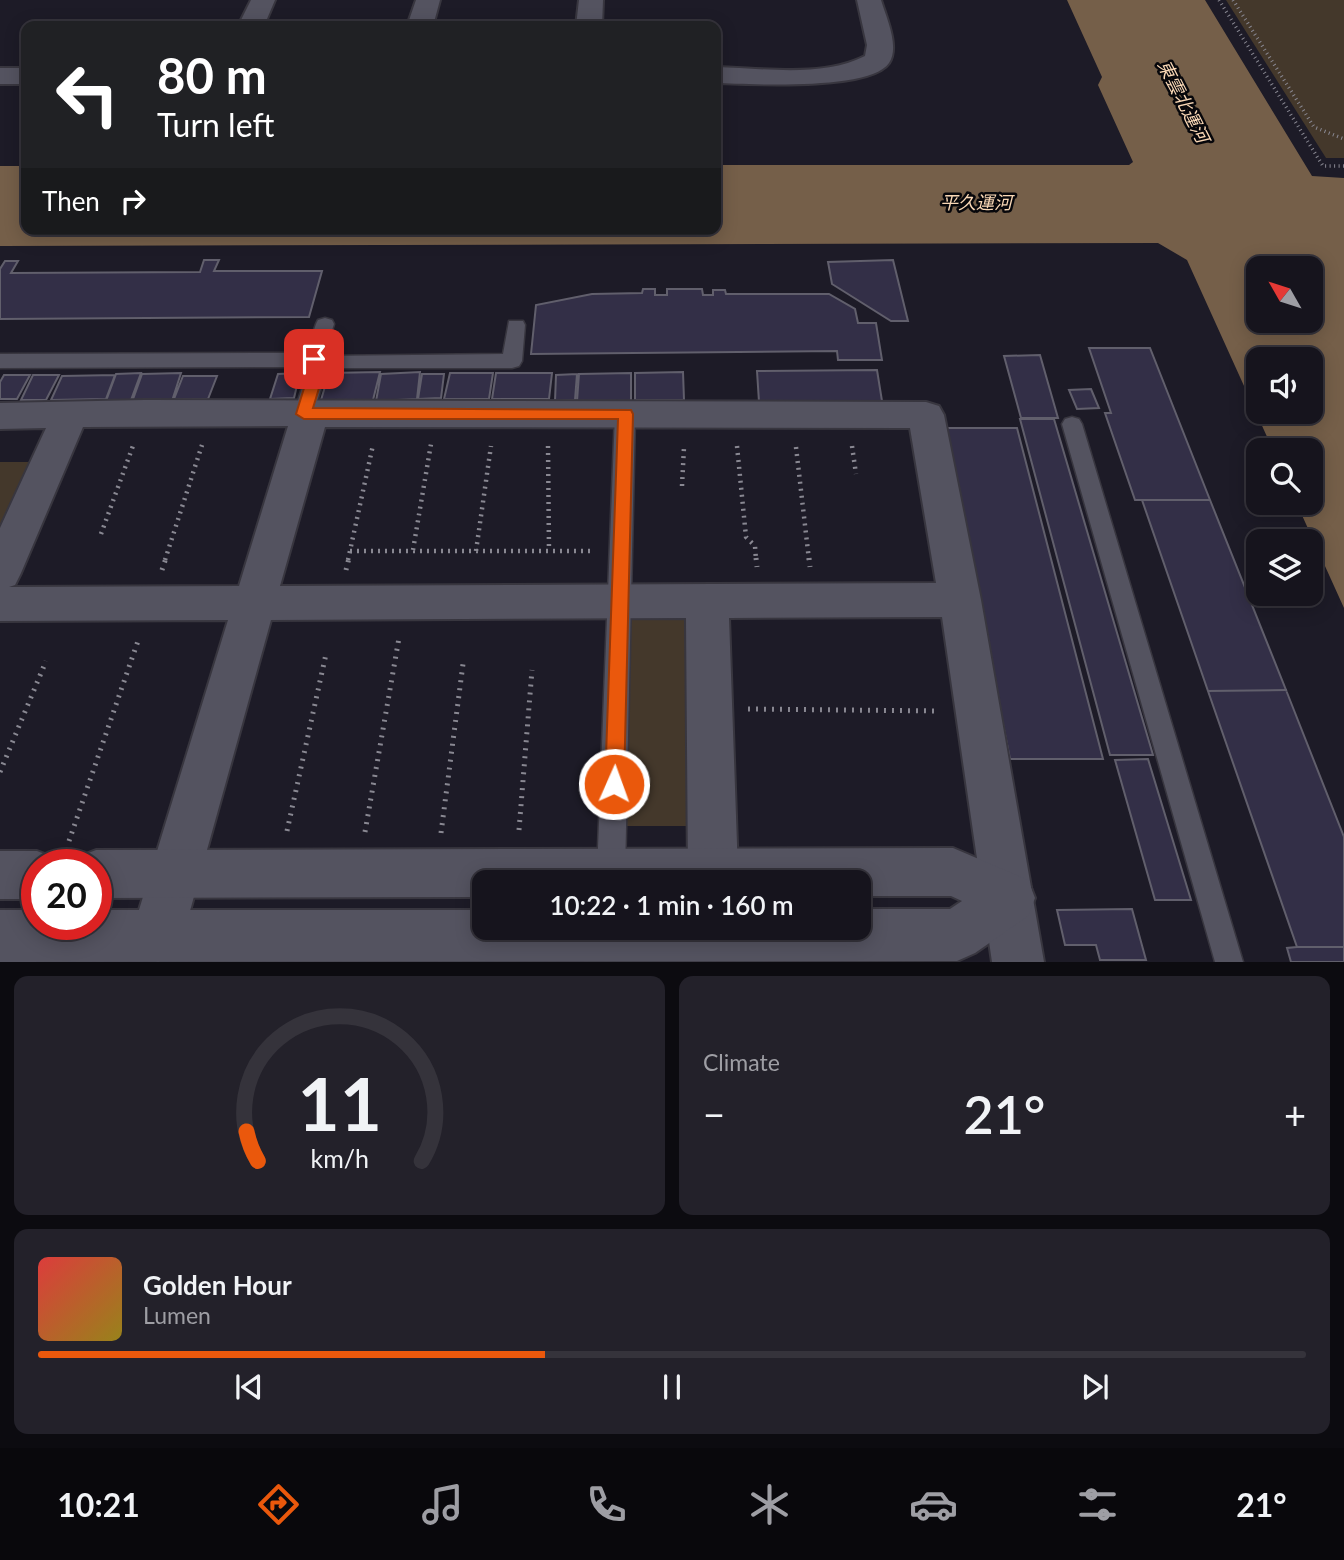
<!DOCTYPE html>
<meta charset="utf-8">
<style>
:root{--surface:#16141d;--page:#23212a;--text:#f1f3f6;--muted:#9e9ea4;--line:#35333b;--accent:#ea580c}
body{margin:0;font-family:Lato,"Noto Sans JP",sans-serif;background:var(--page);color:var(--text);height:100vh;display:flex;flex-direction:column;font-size:26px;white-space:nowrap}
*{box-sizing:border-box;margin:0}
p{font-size:23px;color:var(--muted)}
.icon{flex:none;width:38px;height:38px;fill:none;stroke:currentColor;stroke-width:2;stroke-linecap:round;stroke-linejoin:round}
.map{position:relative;height:962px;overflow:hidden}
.drawer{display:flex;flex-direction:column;gap:14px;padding:14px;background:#0c0b10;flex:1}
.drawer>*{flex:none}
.guide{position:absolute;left:21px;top:21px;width:700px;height:214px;border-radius:14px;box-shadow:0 4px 18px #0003,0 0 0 2px var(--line);background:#202124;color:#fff;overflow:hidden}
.needle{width:46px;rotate:309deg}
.buttons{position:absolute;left:1246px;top:256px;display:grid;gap:14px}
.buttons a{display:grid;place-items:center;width:77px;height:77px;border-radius:14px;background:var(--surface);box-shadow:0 4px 18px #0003,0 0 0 2px var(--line);font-size:35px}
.speed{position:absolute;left:21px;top:849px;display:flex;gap:14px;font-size:35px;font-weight:700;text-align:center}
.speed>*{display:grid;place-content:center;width:91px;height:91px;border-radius:50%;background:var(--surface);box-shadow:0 4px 18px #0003,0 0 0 2px var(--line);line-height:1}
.speed .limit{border:10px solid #d22;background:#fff;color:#111}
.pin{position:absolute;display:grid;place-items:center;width:60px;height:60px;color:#fff;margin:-30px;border-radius:14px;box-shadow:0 4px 10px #0006}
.me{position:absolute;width:77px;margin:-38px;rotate:2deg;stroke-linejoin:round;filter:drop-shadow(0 0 5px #0008)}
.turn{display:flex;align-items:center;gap:24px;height:147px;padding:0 21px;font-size:32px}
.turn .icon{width:91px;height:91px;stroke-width:2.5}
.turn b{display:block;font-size:49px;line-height:60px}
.then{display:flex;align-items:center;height:66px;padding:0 21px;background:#0003;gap:14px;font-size:26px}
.big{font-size:52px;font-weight:600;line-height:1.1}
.drawer .tile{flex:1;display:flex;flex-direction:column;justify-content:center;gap:10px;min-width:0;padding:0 24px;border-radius:14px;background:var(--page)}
.drawer .dial{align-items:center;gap:0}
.dial svg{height:182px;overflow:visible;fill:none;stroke:var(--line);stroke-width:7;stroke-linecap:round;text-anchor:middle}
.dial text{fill:var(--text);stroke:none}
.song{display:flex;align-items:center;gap:21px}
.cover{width:84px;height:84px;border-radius:10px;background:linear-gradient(135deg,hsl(0 70% 55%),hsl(50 70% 35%))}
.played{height:7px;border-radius:4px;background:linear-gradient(90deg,var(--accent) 40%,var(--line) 40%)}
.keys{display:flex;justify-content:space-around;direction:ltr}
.heat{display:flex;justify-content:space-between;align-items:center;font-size:38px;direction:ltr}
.drawer .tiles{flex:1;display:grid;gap:14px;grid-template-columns:1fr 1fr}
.tile:last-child{grid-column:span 2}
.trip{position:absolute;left:472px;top:870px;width:399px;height:70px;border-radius:14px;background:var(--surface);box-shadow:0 4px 18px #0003,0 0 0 2px var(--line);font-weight:600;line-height:70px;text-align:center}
.dock{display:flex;height:112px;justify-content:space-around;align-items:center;background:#09080c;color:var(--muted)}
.dock .icon{width:49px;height:49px}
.dock .selected{color:var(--accent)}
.dock b{font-size:32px;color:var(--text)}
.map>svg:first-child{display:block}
.green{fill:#44382b}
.water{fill:#755f49;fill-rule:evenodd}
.building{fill:#332f47;stroke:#615f6c;stroke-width:2}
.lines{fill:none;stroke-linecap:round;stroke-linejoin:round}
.lane-casing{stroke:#38363f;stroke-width:3}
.street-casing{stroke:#38363f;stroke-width:4}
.secondary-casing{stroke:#38363f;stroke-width:4}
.path-far2{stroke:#898892;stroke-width:3.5;stroke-dasharray:1 3.5;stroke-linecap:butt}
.path-far1{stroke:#898892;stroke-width:4.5;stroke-dasharray:2 5;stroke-linecap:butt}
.path{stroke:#898892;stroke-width:5;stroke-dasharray:2 6;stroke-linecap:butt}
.lane{fill:#545360;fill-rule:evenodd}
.street{fill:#545360;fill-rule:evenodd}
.secondary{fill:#545360;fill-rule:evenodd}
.route{fill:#ea580c;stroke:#983908;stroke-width:2}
.labels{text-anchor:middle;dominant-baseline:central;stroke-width:5;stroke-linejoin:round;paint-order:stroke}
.far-water-label{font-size:18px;font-style:italic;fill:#fad8b6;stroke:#07070b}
</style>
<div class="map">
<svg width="1344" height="962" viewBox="0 0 1344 962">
<rect width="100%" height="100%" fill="#1d1b27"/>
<path class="green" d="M1226,0H1344V158H1326Z
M0,462H35L0,534Z
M627,614H696L698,826H621Z"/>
<path class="water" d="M1067,0H1205L1312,176L1344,178V608L1296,502H1311V450H1273L1187,260L1158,243L0,246V166H26V229H716V165H1129L1133,162L1098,85L1102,77ZM1258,268H1311V320H1258ZM1258,359H1311V411H1258Z"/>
<path class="building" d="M204,260H219L214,271H322L309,317L0,319V269L5,261H18L11,273L200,272Z
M893,260L908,321H891L832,284L828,262Z
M643,289H655V295H667V289H702L703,295H713V290H725L726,294H829L855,309L858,323H876L882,360H838L837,351L531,354L536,305L592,294L642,293Z
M1089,348H1150L1210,500H1135L1105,413H1111Z
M1040,355L1058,418H1021L1004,356Z
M877,370L882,401L759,402L757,371Z
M380,372L373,400H321L329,373Z
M420,372L417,399L376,401L381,374Z
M683,372L684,400H635V373Z
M141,373L131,400L106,401L116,374Z
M181,373L172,401L132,402L142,374Z
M300,373L294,398L270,399L278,374Z
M450,373H493L489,399H444Z
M496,373H552L549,399H492Z
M631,373V401H577L579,374Z
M422,374H444L441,398L418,399Z
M577,374L575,400L555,401L556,375Z
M4,375H30L17,399H0V382Z
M33,375H59L46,400H21Z
M115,375L106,399L51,400L62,376Z
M183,376H217L208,399H174Z
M1091,389L1099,408L1077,409L1069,390Z
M1020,419H1054L1153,755H1110Z
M943,428H1017L1103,759H1010Z
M1142,500H1210L1286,690L1208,691Z
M1286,690L1344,837V947H1297L1208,691Z
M1148,759L1191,900H1155L1115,760Z
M1132,909L1146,960H1100L1096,945H1065L1057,910Z
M1297,947H1344V962H1291L1287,948Z"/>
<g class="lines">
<defs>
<path id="lane" d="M325,318L332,320L334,324L324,356L503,354L509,321H523L525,325L522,361L519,366L512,368H335L326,374L311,419H297L294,414L307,371L304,359L316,324L318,320Z
M285,353L292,355L295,360L292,365L285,367L0,368V354Z
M625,407L632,409L635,414L625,873L621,882H601L597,873L615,414L618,409Z
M1072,417L1079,419L1082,424L1243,962H1215L1062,424L1065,419Z"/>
<path id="street" d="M251,0H275L264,26H238Z
M579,0H603L602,26H576Z
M145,400L926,402L939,406L944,415L981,600L1044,962H992L942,617L729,618L738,873L734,882H692L688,873L686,618L271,620L183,936L175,954L158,962L139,954L131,936L228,620L0,621V528L46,428L0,429V403ZM288,426L239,586L9,587L15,585L21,573L83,427ZM325,427L910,428L936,583L280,586Z"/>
<path id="secondary" d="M416,0H440L433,26H407Z
M857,0H881C886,17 900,47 889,63C870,91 749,84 716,83V67C763,68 822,78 865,56L867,45Z
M0,68H26V84H0Z
M953,848L1028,880L1035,898L1028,916L975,953L957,961L0,962V910H37V924H96V910H485V928H859V909H950L962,901L951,896H859V882H485V897L96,898V864H75L78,857L96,850Z
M0,851H37L55,858L57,864H37V899H0Z"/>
</defs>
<use href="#lane" class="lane-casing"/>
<use href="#street" class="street-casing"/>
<use href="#secondary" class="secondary-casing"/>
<path class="path-far2" d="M1219,0L1323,166H1344
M1233,0L1314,127L1344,139"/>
<path class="path-far1" d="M548,446L549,551
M737,446L746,537L755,546L756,560
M852,446L856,474
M796,447L809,560
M682,486L684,447
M101,534L134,443
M413,550L431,444
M350,551H591
M476,551L491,446
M165,560L202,445
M348,560L373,445"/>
<path class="path" d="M756,558L757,567
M809,558L810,567
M162,570L166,558
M346,570L349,558
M748,709L939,711
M0,772L46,661
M519,830L532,670
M287,831L326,654
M365,832L399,638
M441,833L463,664
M69,841L139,638"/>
<use href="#lane" class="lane"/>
<use href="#street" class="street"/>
<use href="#secondary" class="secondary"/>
</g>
<path class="route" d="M314,354L322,359L324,372L313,408L631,410L633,414L624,784L621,791L614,793L607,791L605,784L618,419H304L296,414L309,372L307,359Z"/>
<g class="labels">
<g class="far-water-label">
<text transform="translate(1184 101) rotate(63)">東雲北運河</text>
<text x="976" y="202">平久運河</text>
</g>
</g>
</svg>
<div class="buttons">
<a><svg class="needle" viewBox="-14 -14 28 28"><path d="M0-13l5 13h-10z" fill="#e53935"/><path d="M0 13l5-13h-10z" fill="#9e9ea4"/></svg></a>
<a><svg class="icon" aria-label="sound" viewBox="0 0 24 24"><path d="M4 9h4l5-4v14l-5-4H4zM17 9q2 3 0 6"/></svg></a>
<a><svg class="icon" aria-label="search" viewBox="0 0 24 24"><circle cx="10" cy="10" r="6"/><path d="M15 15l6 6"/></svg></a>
<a><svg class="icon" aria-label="layers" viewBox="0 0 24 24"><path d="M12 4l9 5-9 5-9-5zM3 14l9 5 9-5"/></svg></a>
</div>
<div class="speed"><div class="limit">20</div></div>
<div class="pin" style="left:314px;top:359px;background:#d93025"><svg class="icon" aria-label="arrive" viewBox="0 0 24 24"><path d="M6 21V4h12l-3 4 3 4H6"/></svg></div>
<svg class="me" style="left:614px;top:784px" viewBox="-20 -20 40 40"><circle r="17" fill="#ea580c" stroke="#fff" stroke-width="3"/><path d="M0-11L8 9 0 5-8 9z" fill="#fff"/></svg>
<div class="trip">10:22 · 1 min · 160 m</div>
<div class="guide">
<div class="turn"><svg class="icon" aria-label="left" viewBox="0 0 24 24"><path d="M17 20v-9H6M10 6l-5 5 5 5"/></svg><div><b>80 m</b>Turn left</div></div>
<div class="then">Then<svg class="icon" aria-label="right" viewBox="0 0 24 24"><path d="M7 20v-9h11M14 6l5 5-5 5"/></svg></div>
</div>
</div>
<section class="drawer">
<div class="tiles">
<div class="tile dial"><svg viewBox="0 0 100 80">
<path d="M14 69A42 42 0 1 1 86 69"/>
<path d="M14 69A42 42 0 0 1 9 56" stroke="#ea580c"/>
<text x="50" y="56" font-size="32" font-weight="700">11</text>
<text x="50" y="72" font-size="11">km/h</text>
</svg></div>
<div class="tile"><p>Climate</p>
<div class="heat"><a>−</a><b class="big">21°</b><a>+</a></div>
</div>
<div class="tile">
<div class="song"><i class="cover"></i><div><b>Golden Hour</b><p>Lumen</p></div></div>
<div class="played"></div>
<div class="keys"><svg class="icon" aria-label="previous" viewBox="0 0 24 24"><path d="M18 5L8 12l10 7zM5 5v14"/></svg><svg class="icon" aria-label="pause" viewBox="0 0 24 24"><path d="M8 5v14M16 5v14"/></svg><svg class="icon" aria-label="next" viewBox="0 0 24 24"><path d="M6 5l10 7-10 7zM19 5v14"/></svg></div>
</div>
</div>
</section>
<nav class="dock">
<b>10:21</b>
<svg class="icon selected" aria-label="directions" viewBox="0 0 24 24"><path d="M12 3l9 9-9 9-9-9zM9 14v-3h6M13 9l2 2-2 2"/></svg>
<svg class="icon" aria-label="music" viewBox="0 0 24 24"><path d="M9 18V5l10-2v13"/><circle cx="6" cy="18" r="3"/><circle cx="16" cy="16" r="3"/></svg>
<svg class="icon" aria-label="phone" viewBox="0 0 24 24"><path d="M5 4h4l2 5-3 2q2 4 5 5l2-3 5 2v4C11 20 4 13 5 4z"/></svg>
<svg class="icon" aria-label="climate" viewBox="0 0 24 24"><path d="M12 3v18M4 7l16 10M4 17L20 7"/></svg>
<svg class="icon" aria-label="car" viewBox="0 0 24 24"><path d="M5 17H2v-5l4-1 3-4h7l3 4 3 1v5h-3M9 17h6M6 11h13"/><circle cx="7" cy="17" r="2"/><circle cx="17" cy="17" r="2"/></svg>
<svg class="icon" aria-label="filters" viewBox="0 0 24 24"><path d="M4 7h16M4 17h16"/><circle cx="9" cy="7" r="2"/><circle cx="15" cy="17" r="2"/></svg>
<b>21°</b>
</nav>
